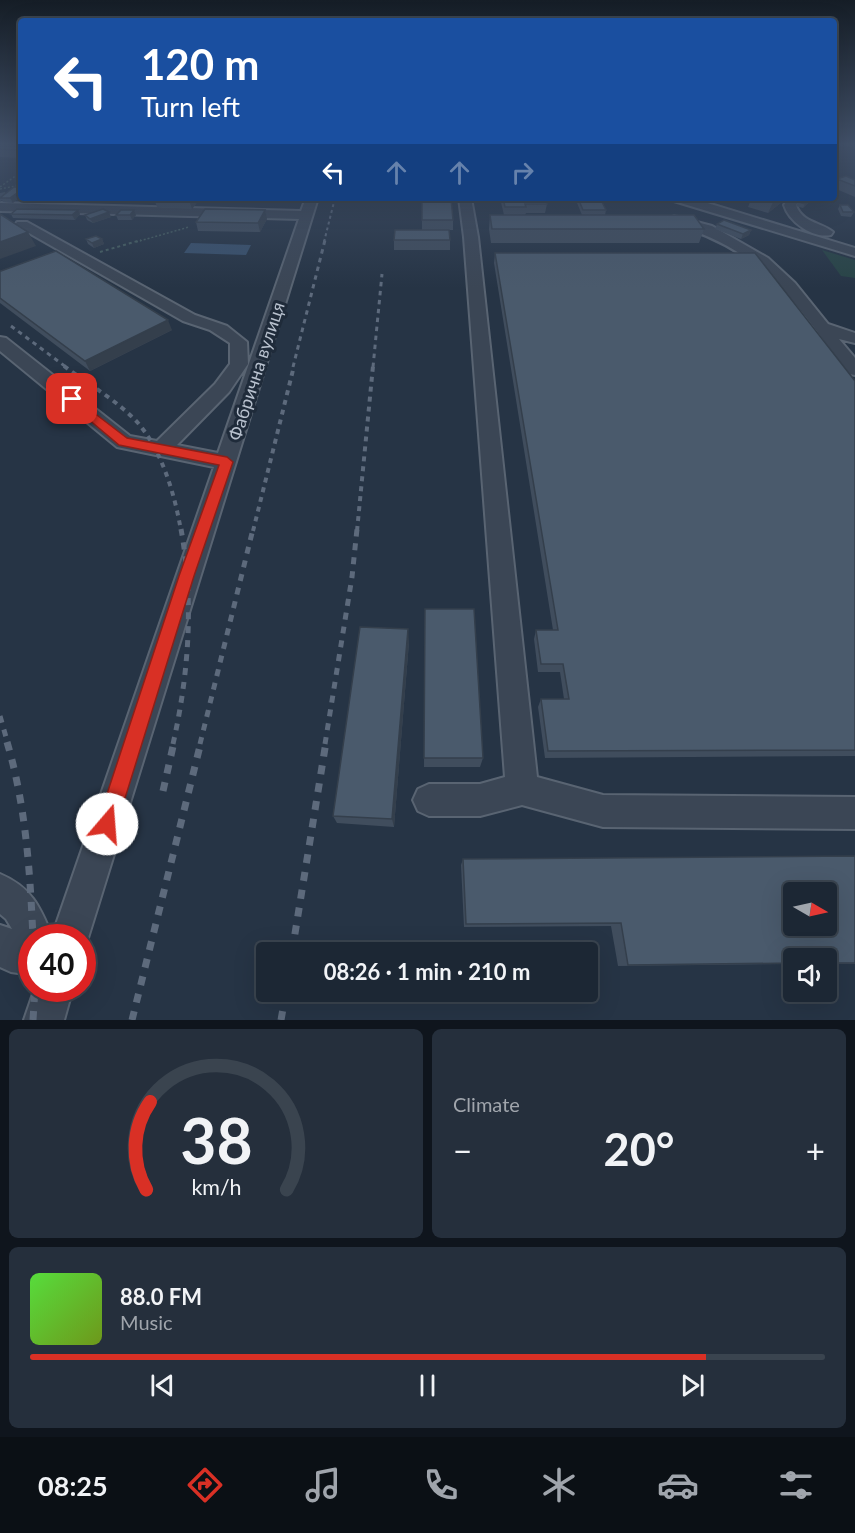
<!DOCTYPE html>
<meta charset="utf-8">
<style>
:root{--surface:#1c2734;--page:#252f3c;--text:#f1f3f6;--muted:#a0a5ac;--line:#3a444f;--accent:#d93025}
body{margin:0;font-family:Lato,sans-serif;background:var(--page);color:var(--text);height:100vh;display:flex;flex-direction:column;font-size:22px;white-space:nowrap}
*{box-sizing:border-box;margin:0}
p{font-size:20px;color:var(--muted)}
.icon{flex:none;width:33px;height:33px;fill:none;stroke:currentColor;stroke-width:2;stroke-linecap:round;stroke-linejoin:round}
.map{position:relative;height:1020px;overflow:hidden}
.drawer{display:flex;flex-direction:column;gap:9px;padding:9px;background:#0f151d;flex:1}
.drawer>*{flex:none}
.banner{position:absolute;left:18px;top:18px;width:819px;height:183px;border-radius:6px;box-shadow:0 6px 24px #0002,0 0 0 2px var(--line);background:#1a4fa0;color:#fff;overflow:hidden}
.needle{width:39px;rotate:99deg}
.tools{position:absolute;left:783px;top:882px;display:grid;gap:12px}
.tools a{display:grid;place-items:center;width:54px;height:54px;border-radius:6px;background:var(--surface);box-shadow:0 6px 24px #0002,0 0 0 2px var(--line);font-size:30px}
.speed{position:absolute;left:18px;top:924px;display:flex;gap:12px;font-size:30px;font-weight:700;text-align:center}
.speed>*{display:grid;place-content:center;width:78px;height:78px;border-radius:50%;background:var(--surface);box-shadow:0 6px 24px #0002,0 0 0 2px var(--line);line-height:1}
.speed .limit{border:9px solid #d22;background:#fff;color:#111}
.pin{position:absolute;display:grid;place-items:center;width:51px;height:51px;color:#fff;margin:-26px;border-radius:12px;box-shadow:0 3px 9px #0006}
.me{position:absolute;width:66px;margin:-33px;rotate:18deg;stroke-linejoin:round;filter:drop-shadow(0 0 4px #0008)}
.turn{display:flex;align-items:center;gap:21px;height:126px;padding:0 24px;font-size:27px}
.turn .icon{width:78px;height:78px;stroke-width:2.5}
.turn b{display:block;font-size:42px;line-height:51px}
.lanes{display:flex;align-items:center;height:57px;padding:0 24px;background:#0003;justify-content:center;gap:30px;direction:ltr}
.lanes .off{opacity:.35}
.big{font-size:45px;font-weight:700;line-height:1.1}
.drawer .widget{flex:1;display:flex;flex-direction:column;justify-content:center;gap:9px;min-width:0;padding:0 21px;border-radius:9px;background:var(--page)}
.drawer .dial{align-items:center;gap:0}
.dial svg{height:156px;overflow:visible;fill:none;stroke:var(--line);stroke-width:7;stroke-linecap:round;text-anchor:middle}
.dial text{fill:var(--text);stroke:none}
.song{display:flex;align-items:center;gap:18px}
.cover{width:72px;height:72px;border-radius:9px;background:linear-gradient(135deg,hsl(110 70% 55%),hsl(80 70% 35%))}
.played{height:6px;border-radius:3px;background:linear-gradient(90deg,var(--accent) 85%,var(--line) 85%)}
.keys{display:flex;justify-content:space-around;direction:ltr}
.heat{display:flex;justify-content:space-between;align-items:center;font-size:33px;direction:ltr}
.drawer .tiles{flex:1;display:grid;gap:9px;grid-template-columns:1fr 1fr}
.widget:last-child{grid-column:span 2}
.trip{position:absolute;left:256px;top:942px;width:342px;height:60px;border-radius:6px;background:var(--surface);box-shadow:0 6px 24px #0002,0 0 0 2px var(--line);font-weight:700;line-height:60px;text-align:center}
.tabs{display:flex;height:96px;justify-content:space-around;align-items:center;background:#0b1015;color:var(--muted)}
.tabs .icon{width:42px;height:42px}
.tabs .active{color:var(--accent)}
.tabs b{font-size:27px;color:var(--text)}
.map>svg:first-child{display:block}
.green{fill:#284446}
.water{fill:#39516d}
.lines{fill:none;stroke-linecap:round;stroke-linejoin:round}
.minor-casing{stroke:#596472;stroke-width:4}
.path-far1{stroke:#476062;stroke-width:1.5;stroke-dasharray:2 2;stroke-linecap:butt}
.path{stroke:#476062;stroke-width:2;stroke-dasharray:3 3;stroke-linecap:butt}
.minor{fill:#3b4655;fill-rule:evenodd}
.rail-far4{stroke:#5d6a7c;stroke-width:2;stroke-dasharray:3 3;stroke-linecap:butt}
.rail-far3{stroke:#5d6a7c;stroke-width:3;stroke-dasharray:4.5 4.5;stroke-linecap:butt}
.rail-far2{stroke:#5d6a7c;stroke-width:4;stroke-dasharray:5 5;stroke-linecap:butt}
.rail-far1{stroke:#5d6a7c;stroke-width:5;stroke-dasharray:7 7;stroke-linecap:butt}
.rail{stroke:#5d6a7c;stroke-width:7;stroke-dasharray:9 9;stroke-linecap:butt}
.wall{fill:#404d5d}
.shaded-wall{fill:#343f4c}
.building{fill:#4a5a6c;stroke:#343f4c;stroke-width:1.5;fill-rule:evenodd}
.route{fill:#d93025;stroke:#8d1f18;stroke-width:1.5}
.labels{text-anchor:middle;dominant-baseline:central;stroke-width:6;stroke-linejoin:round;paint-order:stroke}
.street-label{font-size:18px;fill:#b8c1ce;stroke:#1f2b3a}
</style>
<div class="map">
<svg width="855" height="1020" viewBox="0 0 855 1020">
<rect width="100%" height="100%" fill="#263445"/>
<path class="green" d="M822,250L855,260V278L841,276Z"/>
<path class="water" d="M191,243L251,245L246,255L184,253Z"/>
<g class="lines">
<defs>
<path id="minor" d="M306,198H318L88,938L82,951V938H32V975L11,972L0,967V925L12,929L6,919L0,914V874C31,887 40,906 52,936L214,467L117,447L0,351V337L6,338L130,436L157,441L215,384L230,364V343L210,330L183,321L15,225L17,222H27L195,315L227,326L247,342L248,364L229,392L177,445L218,453L299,219L0,211V203L301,211Z
M459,198H471L478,237L537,777L603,795L855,797V829L603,827L522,805L480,816H429L418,811L413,800L418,789L429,784H480L505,777L464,237Z
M672,198H691L855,248V256L674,201Z
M789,198H802L796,205C802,223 821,222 833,232L831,235C813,239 789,222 784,205Z
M674,216L712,226L768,258L795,283L828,324L855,333V343L839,339L855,358V375L849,374C793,300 764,249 669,223L668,220Z
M35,988H73L64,1020H24Z"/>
</defs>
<use href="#minor" class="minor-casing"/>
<path class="path-far1" d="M846,145L855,148
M0,187L21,172
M0,189L21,185
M136,242L189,227"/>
<path class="path" d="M100,252L141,240"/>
<use href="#minor" class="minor"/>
<path class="rail-far4" d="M324,242L335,198"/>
<path class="rail-far3" d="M11,326L66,367
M293,367L325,240
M373,367L382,274"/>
<path class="rail-far2" d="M64,366C88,384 118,401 138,423C162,451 175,495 181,531
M253,531L294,366
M357,531L373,366"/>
<path class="rail-far1" d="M0,716L8,744
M173,744C189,673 194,601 181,529
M200,744L253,529
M325,744L352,577L357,529"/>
<path class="rail" d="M7,742C26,806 30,872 33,938
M163,791L174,742
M292,952L326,742
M33,1020L35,988
M132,1020L201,742
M281,1020L286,992"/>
</g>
<path class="wall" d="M0,146H21V158L0,157Z
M837,179L855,180V197L834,188V185Z
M14,187L13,203L3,202L2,200L0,202V193L5,192L6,194Z
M197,198L198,201L192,209L157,207L154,199Z
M206,198H229L226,203L207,202Z
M422,198L453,220V230H422Z
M500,198H545L547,204L545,213H526L525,215L704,229L699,243H491L489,229L490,215H504Z
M575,198H600L606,210L605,215H582Z
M716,198H728L725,200Z
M743,198H787L768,213L748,207L750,202L742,200Z
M802,198H813L803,208L796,206L798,202Z
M840,205L854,212L851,217L841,216L838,209Z
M78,210L80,214L75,220L13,218L11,214Z
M134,210L136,215L132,220H118L116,215Z
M85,215L111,217L93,223L87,220Z
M267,219L260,232L198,231L196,222Z
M717,224L751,230L749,235L741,239L715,229Z
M86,239H102L104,244L94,248L88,244Z
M394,240H450V250H394Z
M495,253L855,381V756L545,758L538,707L541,699H564L560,672H538L534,639L536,630H553L494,263Z
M0,271L172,330L90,371L0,303Z
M425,609L483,758L480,767H424Z
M409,642L394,827L337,823L333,816Z
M855,856V964H826V958H794V964L618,966L611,926L464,927L461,865L463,859Z"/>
<path class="shaded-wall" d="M21,190V196L13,203L10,198Z
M135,198H151L150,199L136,200Z
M191,198H197L198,201L192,209L189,200Z
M776,198H787L768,213L774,200Z
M811,198H813L803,208L805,204Z
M78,210L80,214L75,220L72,215Z
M134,210L136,215L132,220L130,215Z
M265,210L267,219L260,232L258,223Z
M109,212L111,217L93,223L90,219Z
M751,230L749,235L741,239L743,234Z
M28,232L36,246L0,259V242Z
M102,239L104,244L94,248L92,243Z
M168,320L172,330L90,371L85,361Z
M408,629L409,642L394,827L392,819Z"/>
<path class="building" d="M0,146H21V150L0,149Z
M846,176L855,180V186L837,179Z
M14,187L21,188V190L10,198H0Z
M154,198H191L189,200Z
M422,198H451L453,220H422Z
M503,198H545L547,204H525L526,207H505Z
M578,198H600L606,210H583Z
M802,198H811L805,204L798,202Z
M840,205H848L854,212H843Z
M17,209L78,210L72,215L11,214Z
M103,209L109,212L90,219L85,215Z
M205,209L265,210L258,223L196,222Z
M121,210H134L130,215H116Z
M0,214L28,232L0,242Z
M490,215H694L704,229H492Z
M724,220L751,230L743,234L717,224Z
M395,230H449L450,240H394Z
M96,236L102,239L92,243L86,239Z
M56,251L168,320L85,361L0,298V271H1Z
M495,253H755L855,381V750L548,751L541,699H569L563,664H541L536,630H558Z
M425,609H474L483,758H424Z
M360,627L408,629L392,819L333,816Z
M855,856V963H826V958H794V963L628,965L621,923L466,924L463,859ZM794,892H826V926H794Z"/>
<linearGradient id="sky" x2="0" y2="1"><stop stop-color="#151d26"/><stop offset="0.5" stop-color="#415068"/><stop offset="1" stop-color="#415068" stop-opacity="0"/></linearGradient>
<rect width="855" height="288" fill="url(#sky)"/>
<path class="route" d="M72,396L127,438L227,457L233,462L194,576L117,824L114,831L107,834L100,831L97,824L179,576L219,465L119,445L68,402L66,399Z"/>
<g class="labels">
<g class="street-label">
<text transform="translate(256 371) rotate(-72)">Фабрична вулиця</text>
</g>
</g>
</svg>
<div class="tools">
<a><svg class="needle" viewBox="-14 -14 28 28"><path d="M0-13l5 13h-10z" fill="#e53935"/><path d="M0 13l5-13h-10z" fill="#a0a5ac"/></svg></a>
<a><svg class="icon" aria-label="sound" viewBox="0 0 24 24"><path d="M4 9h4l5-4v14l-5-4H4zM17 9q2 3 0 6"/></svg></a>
</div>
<div class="speed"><div class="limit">40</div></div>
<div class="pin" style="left:72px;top:399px;background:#d93025"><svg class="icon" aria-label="arrive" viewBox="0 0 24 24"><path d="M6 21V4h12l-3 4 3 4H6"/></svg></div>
<svg class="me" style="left:107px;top:824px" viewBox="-20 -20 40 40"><circle r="19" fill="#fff"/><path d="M0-13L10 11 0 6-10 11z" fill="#d93025"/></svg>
<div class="trip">08:26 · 1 min · 210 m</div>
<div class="banner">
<div class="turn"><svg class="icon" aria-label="left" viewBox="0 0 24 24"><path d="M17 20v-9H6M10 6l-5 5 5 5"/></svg><div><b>120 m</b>Turn left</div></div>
<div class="lanes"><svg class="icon" aria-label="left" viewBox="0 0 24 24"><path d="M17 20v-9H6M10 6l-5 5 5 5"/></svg><svg class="icon off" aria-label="ahead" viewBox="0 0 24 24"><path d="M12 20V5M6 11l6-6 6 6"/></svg><svg class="icon off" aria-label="ahead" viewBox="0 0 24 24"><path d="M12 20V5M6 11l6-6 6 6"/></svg><svg class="icon off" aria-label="right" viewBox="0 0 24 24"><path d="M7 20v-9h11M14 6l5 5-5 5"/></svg></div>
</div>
</div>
<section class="drawer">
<div class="tiles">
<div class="widget dial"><svg viewBox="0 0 100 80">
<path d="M14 69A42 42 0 1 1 86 69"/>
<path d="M14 69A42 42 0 0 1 16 24" stroke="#d93025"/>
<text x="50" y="56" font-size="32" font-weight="700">38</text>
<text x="50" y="72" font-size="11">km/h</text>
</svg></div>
<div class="widget"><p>Climate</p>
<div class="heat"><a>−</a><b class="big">20°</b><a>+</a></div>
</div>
<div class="widget">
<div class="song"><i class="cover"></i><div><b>88.0 FM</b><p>Music</p></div></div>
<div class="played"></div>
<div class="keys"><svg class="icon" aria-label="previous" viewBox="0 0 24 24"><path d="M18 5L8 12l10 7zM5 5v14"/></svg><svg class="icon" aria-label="pause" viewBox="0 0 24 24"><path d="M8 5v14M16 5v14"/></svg><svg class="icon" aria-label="next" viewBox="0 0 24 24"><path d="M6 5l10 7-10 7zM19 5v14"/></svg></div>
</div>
</div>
</section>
<nav class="tabs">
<b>08:25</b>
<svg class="icon active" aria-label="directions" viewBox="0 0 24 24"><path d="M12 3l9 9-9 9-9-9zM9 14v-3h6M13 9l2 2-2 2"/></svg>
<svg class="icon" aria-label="music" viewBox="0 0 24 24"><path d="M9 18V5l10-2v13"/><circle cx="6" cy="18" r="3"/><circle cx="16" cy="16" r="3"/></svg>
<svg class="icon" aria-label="phone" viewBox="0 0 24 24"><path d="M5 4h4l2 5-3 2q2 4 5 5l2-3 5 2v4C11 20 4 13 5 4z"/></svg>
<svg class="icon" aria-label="climate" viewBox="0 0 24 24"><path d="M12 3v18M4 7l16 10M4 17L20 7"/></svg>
<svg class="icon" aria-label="car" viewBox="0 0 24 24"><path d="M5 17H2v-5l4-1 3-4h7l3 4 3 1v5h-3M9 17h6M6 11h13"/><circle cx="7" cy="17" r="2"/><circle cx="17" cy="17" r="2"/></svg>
<svg class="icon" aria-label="filters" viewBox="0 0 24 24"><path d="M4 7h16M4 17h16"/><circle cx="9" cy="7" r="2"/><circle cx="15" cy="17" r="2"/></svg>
</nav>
